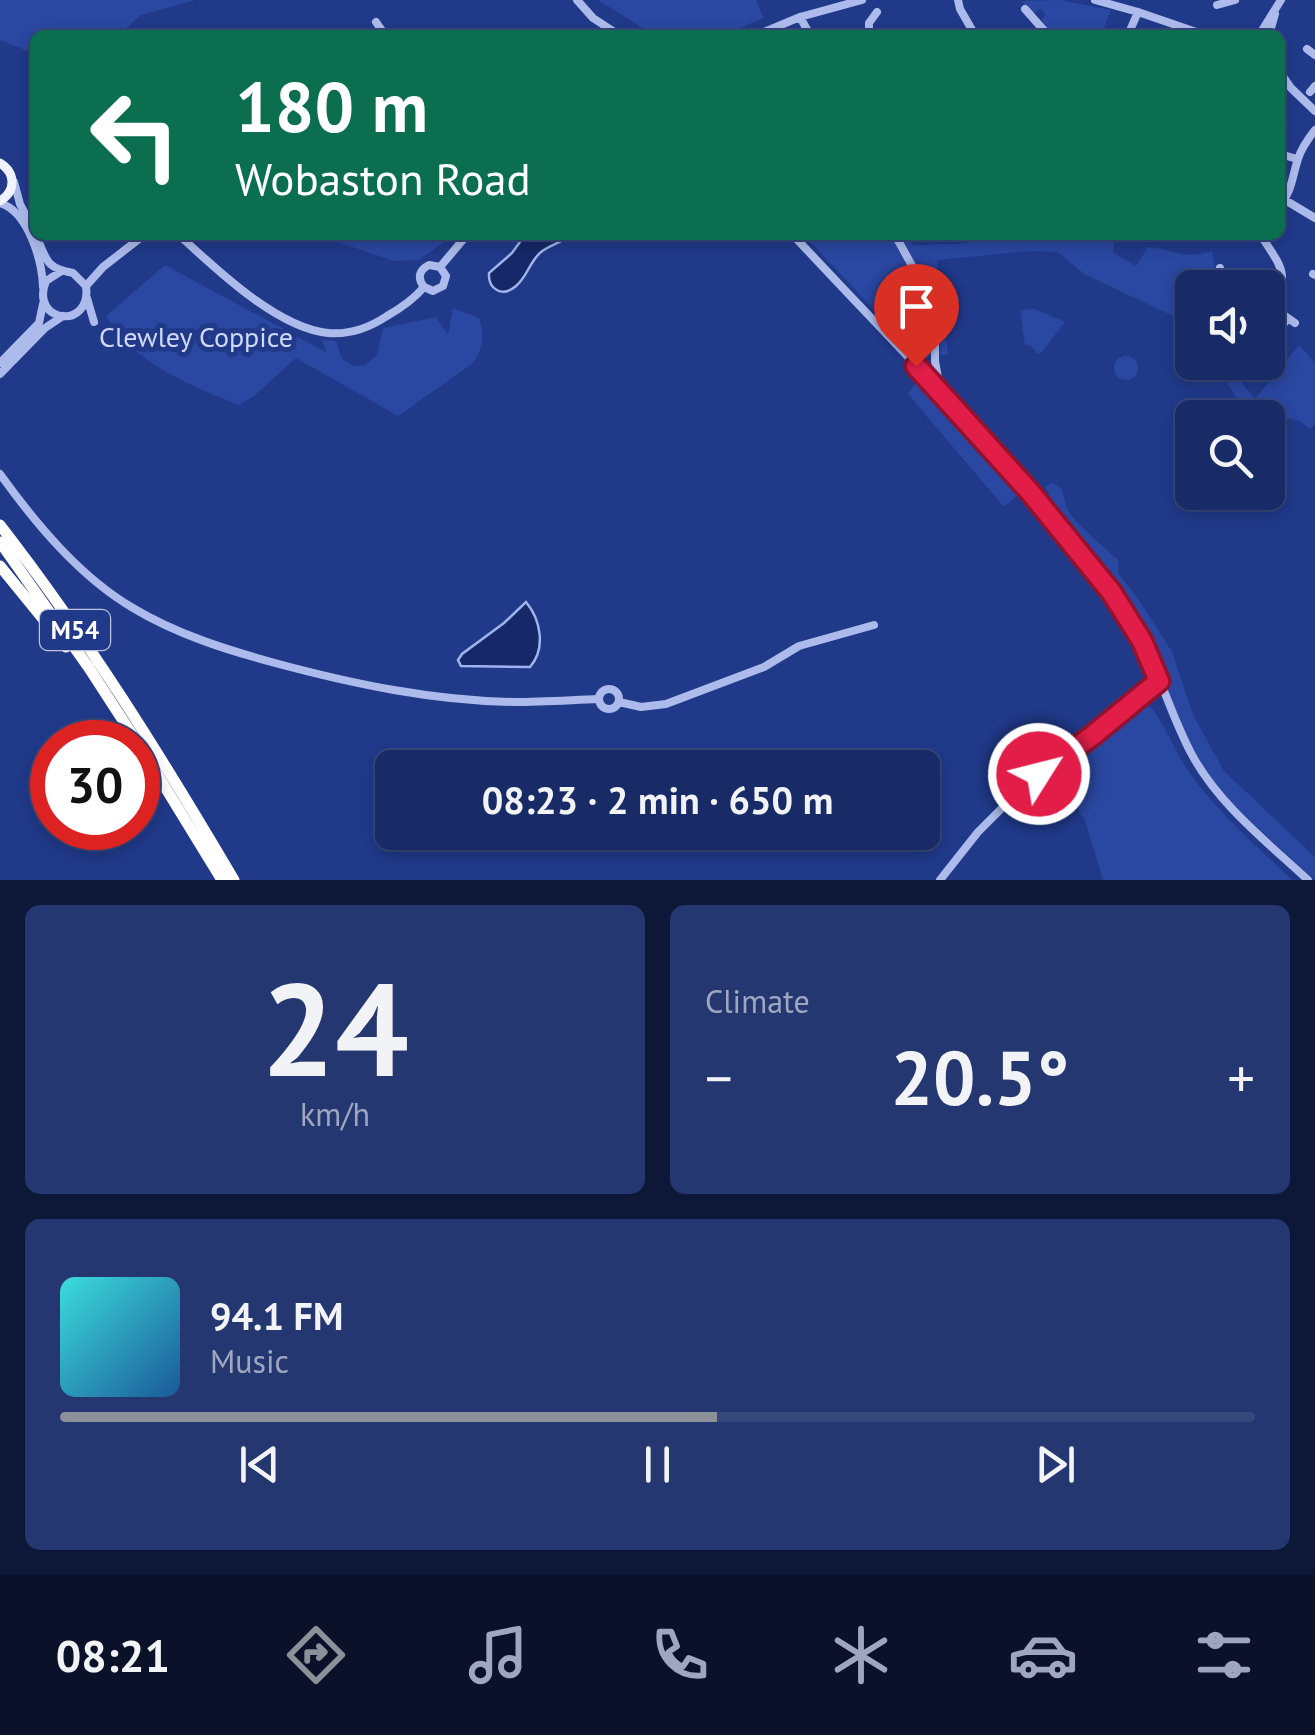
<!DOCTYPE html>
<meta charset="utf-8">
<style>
:root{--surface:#182b67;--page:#253770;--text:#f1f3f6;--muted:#9fa7c0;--line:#36477b;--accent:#8c9099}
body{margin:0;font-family:"PT Sans",sans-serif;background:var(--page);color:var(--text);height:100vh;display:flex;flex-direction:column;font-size:38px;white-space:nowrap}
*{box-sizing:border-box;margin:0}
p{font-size:32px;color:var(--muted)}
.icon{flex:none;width:55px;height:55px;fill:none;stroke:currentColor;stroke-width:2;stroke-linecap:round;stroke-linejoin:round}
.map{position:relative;height:880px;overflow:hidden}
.drawer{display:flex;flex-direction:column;gap:25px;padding:25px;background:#0d1839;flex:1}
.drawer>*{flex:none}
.guide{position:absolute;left:30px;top:30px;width:1255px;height:210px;border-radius:15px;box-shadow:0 5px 15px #0003,0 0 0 2px var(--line);background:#0b6e4f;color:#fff;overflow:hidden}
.controls{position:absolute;left:1175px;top:270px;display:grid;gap:20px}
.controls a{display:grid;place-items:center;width:110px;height:110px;border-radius:15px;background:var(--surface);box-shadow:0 5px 15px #0003,0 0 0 2px var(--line);font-size:50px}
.speed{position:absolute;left:30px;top:720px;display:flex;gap:20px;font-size:50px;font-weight:700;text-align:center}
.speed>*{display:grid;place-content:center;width:130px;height:130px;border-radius:50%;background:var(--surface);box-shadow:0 5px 15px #0003,0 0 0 2px var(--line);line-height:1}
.speed .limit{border:15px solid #d22;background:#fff;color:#111}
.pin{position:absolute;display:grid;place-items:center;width:85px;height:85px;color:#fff;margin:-102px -42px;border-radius:50% 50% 50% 0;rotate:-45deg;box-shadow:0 0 10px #0007}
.pin .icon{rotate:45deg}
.me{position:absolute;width:110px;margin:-55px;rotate:54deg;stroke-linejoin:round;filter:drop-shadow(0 0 8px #0008)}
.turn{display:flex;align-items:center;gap:35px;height:210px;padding:0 40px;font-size:45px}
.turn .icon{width:130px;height:130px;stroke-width:2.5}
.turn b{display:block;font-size:70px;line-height:85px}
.big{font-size:75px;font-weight:800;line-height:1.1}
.drawer .widget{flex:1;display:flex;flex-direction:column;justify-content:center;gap:15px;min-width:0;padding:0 35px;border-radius:15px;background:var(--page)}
.drawer .dial{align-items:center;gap:0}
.dial b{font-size:130px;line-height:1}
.song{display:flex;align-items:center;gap:30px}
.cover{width:120px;height:120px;border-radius:15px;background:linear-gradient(135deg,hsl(180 70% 55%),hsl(210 70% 35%))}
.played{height:10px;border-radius:5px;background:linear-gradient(90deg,var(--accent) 55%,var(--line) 55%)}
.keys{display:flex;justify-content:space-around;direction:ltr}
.heat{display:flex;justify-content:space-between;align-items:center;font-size:55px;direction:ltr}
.drawer .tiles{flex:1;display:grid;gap:25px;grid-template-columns:1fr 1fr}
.widget:last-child{grid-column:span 2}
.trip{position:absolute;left:375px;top:750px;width:565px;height:100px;border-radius:15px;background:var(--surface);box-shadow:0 5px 15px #0003,0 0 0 2px var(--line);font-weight:800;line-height:100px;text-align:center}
.menu{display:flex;height:160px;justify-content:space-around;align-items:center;background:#0a1129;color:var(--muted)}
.menu .icon{width:70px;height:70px}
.menu .selected{color:var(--accent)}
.menu b{font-size:45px;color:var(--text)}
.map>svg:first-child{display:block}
.green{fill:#2a47a1}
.water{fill:#162868;stroke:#9fb3ec;stroke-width:2.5}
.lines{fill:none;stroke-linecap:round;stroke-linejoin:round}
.minor{stroke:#acbbeb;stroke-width:8}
.major{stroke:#f0f3fe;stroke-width:9}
.highway{stroke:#fff;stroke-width:11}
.route-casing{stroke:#92132f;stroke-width:25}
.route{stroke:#e11d48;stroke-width:18}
.labels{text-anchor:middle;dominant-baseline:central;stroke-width:10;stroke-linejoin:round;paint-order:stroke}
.shield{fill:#203989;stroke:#bcc4dc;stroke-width:2.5}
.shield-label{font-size:25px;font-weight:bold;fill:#fff}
.park-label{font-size:28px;fill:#d0daf8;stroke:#203989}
</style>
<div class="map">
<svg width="1315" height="880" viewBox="0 0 1315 880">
<rect width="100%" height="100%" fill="#203989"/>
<path class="green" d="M0,0H196L141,15L118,35H35V54L0,40Z
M598,0H756L764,18L723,35H654Z
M1060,0L1111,10L1101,35H1052L1041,20L1046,15L1041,9L1033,14L1022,1Z
M317,235H454L419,260L394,261Z
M804,235H891L933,309L931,354L926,360L907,345Z
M899,235H907L913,245L958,244L1023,235H1115L1113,253L1136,266L1148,247C1178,250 1180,260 1212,251L1218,280L1215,287L1192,288V302L1188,305L1185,313L1192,322V331L1175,317L1084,274L1058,252L1031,251L937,260L948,355H940V322L934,295Z
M165,265L326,352L322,340L336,341L342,359L354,366L365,365L377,355L383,328L436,317L448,335L453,308L479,318C485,336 483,349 472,364L398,416L296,358L254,396L239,405C190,385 134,364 106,316Z
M1035,309L1065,322L1041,353H1037L1030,345H1025L1020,310Z
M1299,345L1315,363V424L1310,429L1300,421L1288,418L1268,443V418L1241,417L1240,404L1215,363H1225L1255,399Z
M1114 368a12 12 0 1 1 24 0a12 12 0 1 1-24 0Z
M916,382L1020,493L1004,507L908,394Z
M1051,483C1066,487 1062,495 1067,508C1075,525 1105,547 1119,561L1118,573L1137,597L1172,652L1193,715L1224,771L1315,857V880L1231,804L1217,788L1192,748L1145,638L1127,605L1103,571L1048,504L1049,495L1045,487Z
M1148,704C1166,724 1173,750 1189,772C1218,813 1256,845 1292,880H1103L1085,820L1051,773Z"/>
<path class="water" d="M525,235H570C561,243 550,245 541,252C530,261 527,277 516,286C502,298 488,289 489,273L512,253Z
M526,602C541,620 546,649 530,667L461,666L458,660L462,654L504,623Z"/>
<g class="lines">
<path class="minor" d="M577,0L593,18L619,35
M958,0L960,9L975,35
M1095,0L1138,12L1205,35
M1217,5L1235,0
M1025,9L1048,35
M800,17L810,35
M376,22L385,35
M757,35L800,17L862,0
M869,35V23L877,12
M1128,35L1138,12
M1254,35L1261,32L1281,0
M1269,35L1275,14
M1307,49L1315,55
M1280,72L1291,88L1315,111
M1310,92L1315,86
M1280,122L1283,125
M1280,154L1297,159
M14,182L20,204L35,233
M1285,200L1315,218
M0,203C28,211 42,260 43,287
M1280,206C1292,191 1292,177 1298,159C1301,149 1308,139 1315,130
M36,235C47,260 45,268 73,273L86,286C92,331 29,323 46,281L60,272
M179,235C216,269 277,328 328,333C350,335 369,328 387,316C401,308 414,299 424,287
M793,235C901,351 1015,464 1110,591C1122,606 1134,624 1143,642C1161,678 1172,717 1191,753C1218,804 1266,841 1308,880
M895,235L935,307V361L940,390
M1261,235C1276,261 1296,277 1268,304
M440,267L467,235
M1220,268L1222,277L1220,288
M1313,274L1315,275
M86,286L103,267L144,235
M424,287L433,291L443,286L446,276L440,267
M424,287C417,278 419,270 429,265L440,267
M87,298L94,322
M1268,304L1295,323
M1268,346L1288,318
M0,363L39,323L43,304
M1254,364L1255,362
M0,374L45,328L63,316
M0,474C36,524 80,577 133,608C176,634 227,650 275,663C353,684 434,701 515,702C542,702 571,700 598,699
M599 699a10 10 0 1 1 20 0a10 10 0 1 1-20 0Z
M619,702L641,707L666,704L764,667L799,646L874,625
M940,880L978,832L1007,803L1039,774L1092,735L1159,681"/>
<path class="major" d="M0,163C16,173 16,191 0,201"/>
<path class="highway" d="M0,525C87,637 162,758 234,880
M0,542L89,668L137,742
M0,566L66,647
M138,743L222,880"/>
</g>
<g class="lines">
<defs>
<path id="route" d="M916,366L1030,492L1112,593L1142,641L1159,681L1092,736L1039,774"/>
</defs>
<use href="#route" class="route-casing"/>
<use href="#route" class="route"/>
</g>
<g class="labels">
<rect class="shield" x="40" y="610" width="70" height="40" rx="8"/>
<g class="shield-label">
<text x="75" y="630">M54</text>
</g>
<g class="park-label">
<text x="196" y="336">Clewley Coppice</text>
</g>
</g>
</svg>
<div class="controls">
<a><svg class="icon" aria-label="sound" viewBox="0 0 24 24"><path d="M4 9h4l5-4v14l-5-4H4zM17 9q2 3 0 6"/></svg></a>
<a><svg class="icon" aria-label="search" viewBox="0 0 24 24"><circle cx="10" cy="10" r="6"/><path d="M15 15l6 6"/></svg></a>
</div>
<div class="speed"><div class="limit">30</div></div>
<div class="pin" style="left:916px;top:366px;background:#d93025"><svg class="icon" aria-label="arrive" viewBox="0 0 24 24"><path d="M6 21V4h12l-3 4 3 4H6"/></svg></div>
<svg class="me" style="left:1039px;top:774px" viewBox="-20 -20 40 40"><circle r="17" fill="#e11d48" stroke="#fff" stroke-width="3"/><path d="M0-11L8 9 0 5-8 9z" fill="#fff"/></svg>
<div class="trip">08:23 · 2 min · 650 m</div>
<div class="guide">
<div class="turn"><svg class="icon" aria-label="left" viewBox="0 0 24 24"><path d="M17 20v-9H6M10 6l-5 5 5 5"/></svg><div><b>180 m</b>Wobaston Road</div></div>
</div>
</div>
<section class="drawer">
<div class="tiles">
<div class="widget dial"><b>24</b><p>km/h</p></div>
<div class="widget"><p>Climate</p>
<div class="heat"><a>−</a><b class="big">20.5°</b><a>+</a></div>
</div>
<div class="widget">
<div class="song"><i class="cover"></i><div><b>94.1 FM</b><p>Music</p></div></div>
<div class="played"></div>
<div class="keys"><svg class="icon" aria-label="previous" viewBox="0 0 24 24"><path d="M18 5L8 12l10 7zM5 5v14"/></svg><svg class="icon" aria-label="pause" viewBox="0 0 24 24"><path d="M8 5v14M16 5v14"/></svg><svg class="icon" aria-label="next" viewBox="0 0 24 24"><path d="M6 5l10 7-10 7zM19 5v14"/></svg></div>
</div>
</div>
</section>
<nav class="menu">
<b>08:21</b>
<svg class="icon selected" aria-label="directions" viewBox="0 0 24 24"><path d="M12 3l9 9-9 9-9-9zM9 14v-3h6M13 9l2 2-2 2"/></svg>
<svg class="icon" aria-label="music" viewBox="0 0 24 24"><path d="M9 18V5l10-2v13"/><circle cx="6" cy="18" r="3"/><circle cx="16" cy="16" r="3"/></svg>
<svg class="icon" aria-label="phone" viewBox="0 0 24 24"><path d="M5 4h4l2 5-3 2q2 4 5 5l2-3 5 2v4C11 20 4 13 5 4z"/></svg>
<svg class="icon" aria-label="climate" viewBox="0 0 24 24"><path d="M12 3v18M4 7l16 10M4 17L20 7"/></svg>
<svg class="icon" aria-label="car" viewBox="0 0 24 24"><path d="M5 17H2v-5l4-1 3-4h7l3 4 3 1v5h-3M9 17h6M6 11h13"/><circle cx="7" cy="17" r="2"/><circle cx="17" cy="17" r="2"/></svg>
<svg class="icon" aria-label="filters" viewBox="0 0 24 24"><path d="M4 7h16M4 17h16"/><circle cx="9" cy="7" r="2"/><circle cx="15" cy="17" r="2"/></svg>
</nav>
